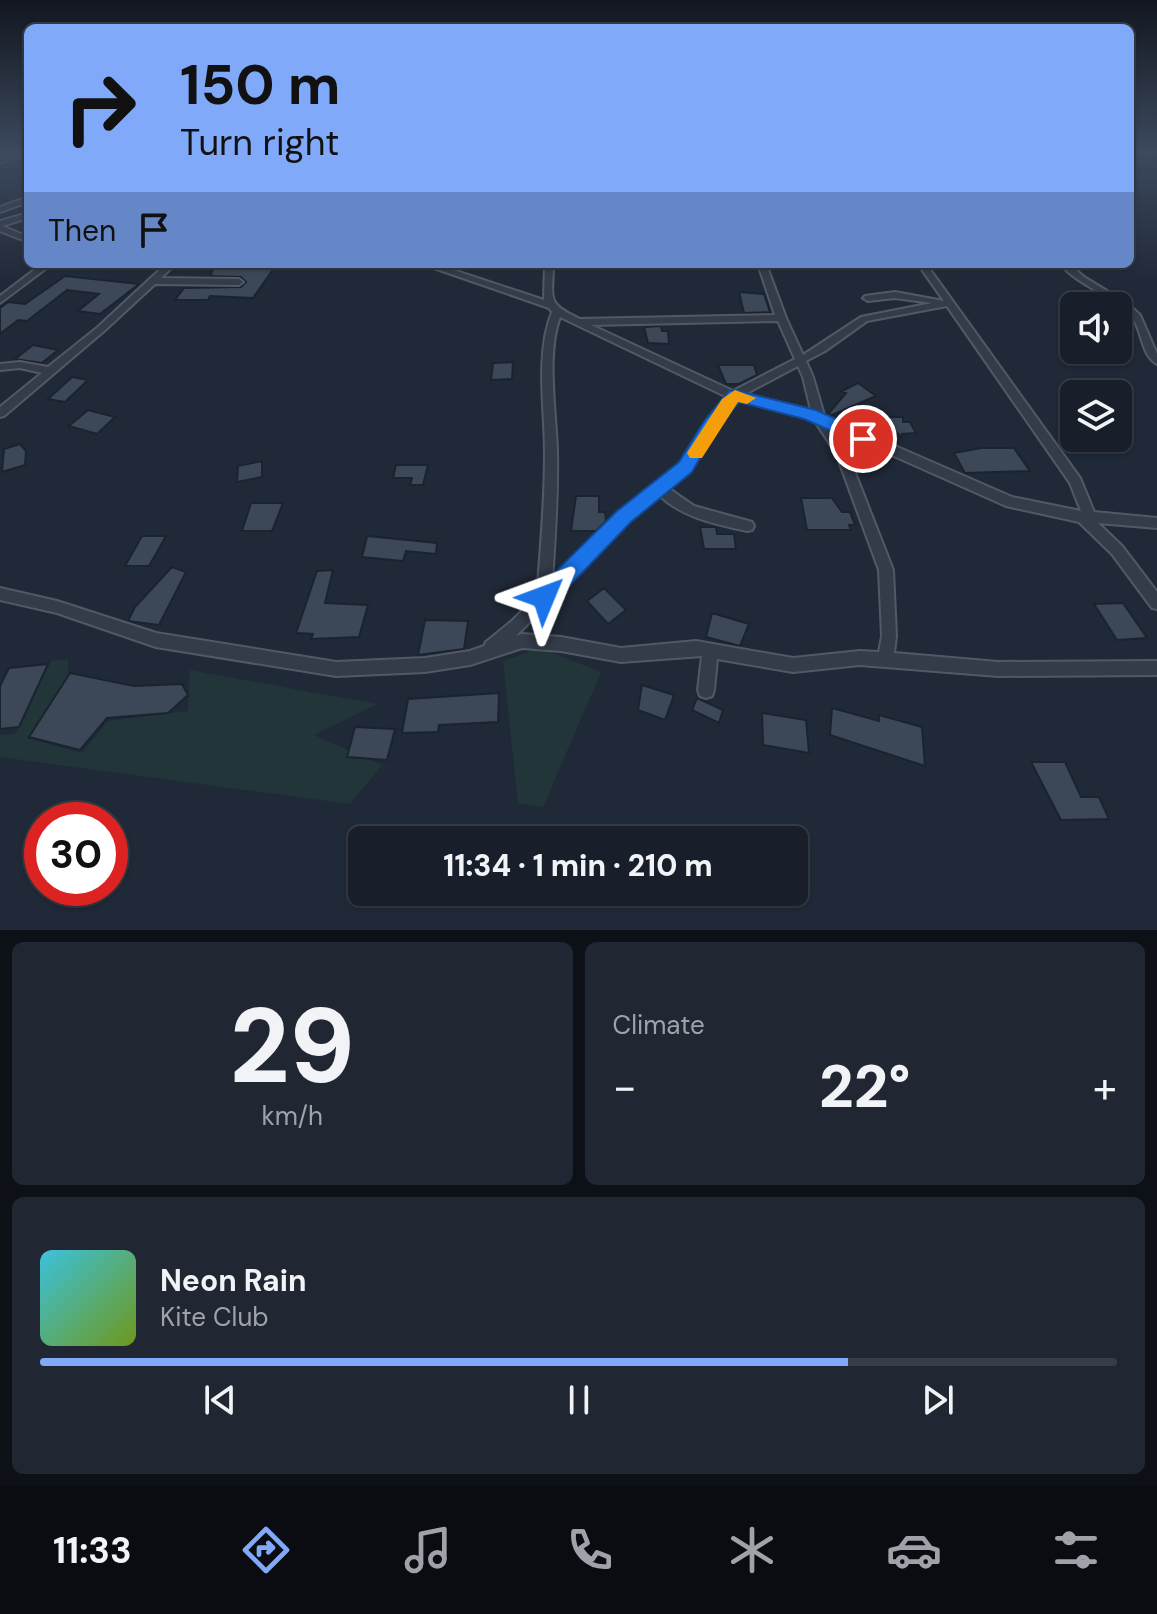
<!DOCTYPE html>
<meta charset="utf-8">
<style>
:root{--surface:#181f2a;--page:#212732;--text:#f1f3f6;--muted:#9fa2a8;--line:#363d47;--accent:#80a9f9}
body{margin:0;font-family:"DM Sans",sans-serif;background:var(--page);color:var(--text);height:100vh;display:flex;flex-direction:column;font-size:30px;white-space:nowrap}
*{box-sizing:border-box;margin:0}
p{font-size:26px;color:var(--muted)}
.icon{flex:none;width:44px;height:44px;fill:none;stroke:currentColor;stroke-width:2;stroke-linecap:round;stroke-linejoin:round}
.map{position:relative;height:930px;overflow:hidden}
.details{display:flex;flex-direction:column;gap:12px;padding:12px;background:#0d1117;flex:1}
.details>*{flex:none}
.top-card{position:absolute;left:24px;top:24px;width:1110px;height:244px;border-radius:12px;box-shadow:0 2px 6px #0004,0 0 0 2px var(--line);background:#80a9f9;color:#111;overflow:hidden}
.controls{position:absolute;left:1060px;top:292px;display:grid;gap:16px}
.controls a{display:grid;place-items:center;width:72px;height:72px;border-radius:12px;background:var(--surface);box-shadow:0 2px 6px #0004,0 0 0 2px var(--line);font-size:40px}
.speed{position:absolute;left:24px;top:802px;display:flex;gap:16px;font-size:40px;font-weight:700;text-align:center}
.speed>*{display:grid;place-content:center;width:104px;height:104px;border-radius:50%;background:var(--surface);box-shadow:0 2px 6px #0004,0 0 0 2px var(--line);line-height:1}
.speed .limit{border:12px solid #d22;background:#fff;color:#111}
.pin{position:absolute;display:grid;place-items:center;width:68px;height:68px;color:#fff;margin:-34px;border:4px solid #fff;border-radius:50%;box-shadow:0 2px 8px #0007}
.me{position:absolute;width:88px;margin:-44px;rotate:46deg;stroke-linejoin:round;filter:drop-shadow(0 0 6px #0008)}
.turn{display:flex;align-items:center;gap:28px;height:168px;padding:0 24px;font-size:36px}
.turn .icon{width:104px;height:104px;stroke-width:2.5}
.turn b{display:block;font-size:56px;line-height:68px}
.then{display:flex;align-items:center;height:76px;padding:0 24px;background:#0003;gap:16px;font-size:30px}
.big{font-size:60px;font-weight:800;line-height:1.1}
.details .widget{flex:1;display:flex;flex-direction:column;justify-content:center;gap:12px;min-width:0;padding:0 28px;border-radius:12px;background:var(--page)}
.details .dial{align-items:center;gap:0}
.dial b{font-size:104px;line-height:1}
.song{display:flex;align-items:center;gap:24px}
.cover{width:96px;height:96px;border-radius:12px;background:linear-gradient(135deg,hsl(190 70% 55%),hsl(80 70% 35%))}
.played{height:8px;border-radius:4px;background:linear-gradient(90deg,var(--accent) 75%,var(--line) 75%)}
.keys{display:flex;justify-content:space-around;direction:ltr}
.heat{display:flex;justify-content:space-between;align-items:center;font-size:44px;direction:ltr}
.details .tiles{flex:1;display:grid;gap:12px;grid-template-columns:1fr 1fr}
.widget:last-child{grid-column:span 2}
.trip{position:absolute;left:348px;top:826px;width:460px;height:80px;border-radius:12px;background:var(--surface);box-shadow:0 2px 6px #0004,0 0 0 2px var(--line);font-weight:800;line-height:80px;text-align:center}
.dock{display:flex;height:128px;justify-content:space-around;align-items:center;background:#0a0c11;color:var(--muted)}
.dock .icon{width:56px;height:56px}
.dock .active{color:var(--accent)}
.dock b{font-size:36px;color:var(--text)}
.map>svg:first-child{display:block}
.green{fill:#223639}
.building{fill:#3c4758;stroke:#1b232f;stroke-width:2}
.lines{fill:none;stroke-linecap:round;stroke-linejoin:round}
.street-casing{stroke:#515966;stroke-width:4}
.street{fill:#343b49;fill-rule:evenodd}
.route{fill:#1a73e8;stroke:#114b97;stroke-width:2}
.slow{fill:#f59e0b}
</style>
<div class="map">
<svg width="1157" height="930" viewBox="0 0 1157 930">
<rect width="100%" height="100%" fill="#202938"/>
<path class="green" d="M540,648L601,672L543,807L518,803L503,661Z
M68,659V675L27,738L82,753L108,721L188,711L190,670L377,704L314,735L382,765L350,804L0,757V735L15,734L51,661Z"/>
<path class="building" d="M227,264H277L253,298L210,296L208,300H175L184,288L241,287L246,282L241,277L211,276L212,270Z
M65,276L139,284L100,314L78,311L99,294L67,290L27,321L18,320L0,334V308L8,302L25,304Z
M739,292L764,294L770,312L744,313Z
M661,326L662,331H668L669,344L648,343L644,327Z
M33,345L58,350L42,363L15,359Z
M513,362L512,379L491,380L493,363Z
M718,365H754L757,375L739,384H726Z
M72,377L88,380L65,402L48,399Z
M858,383L876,396L832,415L828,414L846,393L842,391Z
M88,410L115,417L97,434L69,426Z
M877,417H903V422H910L916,433L902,434V437Z
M20,444L26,451L25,465L2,472L4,449Z
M981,448H1014L1030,471L965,473L954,453Z
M262,461V477L237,482L238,466Z
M396,465H428L423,485H410L412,478H393Z
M576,496H599V512H605L606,521L596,531H571Z
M801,498H832L842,512H850L855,525H849L851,530H807Z
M251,503H283L272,531H242Z
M700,527H716L717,534H734L736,549H704Z
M142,536H166L149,566H125Z
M367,536L437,543L436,554L406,551L403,561L362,557Z
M172,567L186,572L159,625L128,621L135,607Z
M333,570L325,603L368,605L359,637L311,639L313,634L296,633L317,571Z
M604,588L626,610L608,624L587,601Z
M1123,603L1147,638L1117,640L1094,604Z
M712,613L749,624L740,646L706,637Z
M425,620L468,621L464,649L418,655Z
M48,664L19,727L0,729V686L9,668Z
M70,673L134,686L182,684L188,695L168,713L107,718L80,750L29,737Z
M642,685L674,695L665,720L638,710Z
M499,693L498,722L439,725L438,732L402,733L408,699Z
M697,698L723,710L719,723L692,710Z
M832,708L879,721V715L922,727L925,766L830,735Z
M762,713L806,720L809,753L763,745Z
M355,727L395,729L387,760L347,757Z
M1031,762H1065L1081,797H1099L1109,819L1061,820Z"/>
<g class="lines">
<defs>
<path id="street" d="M21,152H28V154L0,163V159Z
M28,197V202L0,212V207Z
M28,213V218L2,226L28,237V242L0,231V221Z
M42,264H52L0,303V296Z
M166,264H175L161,278L239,279L243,282L239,285L155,284L104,331L4,416L0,417V407L42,373L20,368L0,370V364L20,362L48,367L98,327Z
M422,264H435L544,300L545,264H553C553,299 545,303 580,319L775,315L758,264H766L786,318L803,355L861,317L932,303L895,298L868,301L863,298L865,296L895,292L944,301L918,264H926L1080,478L1094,512L1157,518V528L1098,523L1122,546L1157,592V609L1152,608L1112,554L1079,522L1006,506L831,428L847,452L893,570L896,636L894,653L998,662L1157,661V675L998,676L860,665L793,672L717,659L714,690L712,696L706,698L700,696L698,690L702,656L621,662L561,651L522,648L470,665L425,672L336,676L156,647L57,613L0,600V588L57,601L156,633L336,662L425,658L470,651L484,646L486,642L512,621L537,596C541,548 545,501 545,453C545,408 535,355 552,312L549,308ZM947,306L1070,483L1081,511L1012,497L824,415L813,377L806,361L825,351L867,321ZM560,317L727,397L707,421L681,464L619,512L552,581C555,538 558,494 557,451C556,413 546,353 560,317ZM778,321L795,359L733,391L591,325ZM798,366L803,377L811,410L745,394ZM737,400L814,420L836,453L879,570L882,636L879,652L860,651L793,658L696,641L621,648L561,637L522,634L516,636L629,520L659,495C683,518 716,524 747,531L752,530L754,526L752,522L694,506L668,488L689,470L715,427Z
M1060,264H1069L1084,277L1127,303L1140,315L1157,354V364C1140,354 1143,330 1131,316C1113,295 1080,287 1060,264Z"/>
</defs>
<use href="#street" class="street-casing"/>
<use href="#street" class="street"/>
</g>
<linearGradient id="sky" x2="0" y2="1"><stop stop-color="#12171f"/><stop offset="0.54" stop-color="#3c495e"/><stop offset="1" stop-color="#3c495e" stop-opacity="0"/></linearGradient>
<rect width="1157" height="282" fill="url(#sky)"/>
<path class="route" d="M735,390L816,410L869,434L872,439L863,445L804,419L739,402L717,428L692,472L631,522L552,604L544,607L537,604L534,597L537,590L617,511L679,462L705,420L729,391Z"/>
<path class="slow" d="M735,390L756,398L747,404L738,402L702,458H690L687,453L722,399Z"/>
</svg>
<div class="controls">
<a><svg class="icon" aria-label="sound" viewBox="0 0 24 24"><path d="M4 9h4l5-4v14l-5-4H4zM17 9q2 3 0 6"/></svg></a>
<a><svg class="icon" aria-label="layers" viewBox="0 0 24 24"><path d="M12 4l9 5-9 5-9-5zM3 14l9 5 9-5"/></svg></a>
</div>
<div class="speed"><div class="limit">30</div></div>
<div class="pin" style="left:863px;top:439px;background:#d93025"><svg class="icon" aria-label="arrive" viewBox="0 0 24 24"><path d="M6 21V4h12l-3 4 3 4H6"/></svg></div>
<svg class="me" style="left:544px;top:597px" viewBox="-20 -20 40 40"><path d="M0-17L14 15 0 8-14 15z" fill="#1a73e8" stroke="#fff" stroke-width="4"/></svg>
<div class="trip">11:34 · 1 min · 210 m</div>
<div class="top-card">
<div class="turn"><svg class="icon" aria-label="right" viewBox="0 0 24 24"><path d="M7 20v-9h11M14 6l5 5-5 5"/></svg><div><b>150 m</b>Turn right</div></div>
<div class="then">Then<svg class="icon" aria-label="arrive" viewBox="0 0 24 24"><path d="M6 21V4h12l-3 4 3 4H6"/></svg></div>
</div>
</div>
<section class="details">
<div class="tiles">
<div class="widget dial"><b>29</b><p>km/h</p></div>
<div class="widget"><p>Climate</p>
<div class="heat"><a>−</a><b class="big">22°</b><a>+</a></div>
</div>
<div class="widget">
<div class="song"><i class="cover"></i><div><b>Neon Rain</b><p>Kite Club</p></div></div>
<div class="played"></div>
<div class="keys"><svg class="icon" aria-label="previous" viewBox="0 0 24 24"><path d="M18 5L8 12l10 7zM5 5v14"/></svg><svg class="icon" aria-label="pause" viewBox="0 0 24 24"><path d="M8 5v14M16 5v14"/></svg><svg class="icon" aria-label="next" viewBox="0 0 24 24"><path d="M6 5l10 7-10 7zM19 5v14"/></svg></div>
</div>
</div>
</section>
<nav class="dock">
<b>11:33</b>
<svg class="icon active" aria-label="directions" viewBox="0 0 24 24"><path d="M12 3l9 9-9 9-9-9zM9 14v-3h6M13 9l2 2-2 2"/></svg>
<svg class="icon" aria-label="music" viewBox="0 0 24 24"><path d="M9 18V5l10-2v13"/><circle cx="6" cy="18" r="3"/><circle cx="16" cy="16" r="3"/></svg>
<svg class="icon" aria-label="phone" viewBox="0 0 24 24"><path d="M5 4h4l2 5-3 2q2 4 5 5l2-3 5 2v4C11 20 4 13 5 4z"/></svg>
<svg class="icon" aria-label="climate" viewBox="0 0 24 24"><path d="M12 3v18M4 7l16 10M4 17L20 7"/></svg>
<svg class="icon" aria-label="car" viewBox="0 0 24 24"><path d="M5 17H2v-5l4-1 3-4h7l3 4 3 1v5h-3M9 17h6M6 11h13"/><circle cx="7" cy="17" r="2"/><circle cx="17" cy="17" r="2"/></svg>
<svg class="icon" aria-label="filters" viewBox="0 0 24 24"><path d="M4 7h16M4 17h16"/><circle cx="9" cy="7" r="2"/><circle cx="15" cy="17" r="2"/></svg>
</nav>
